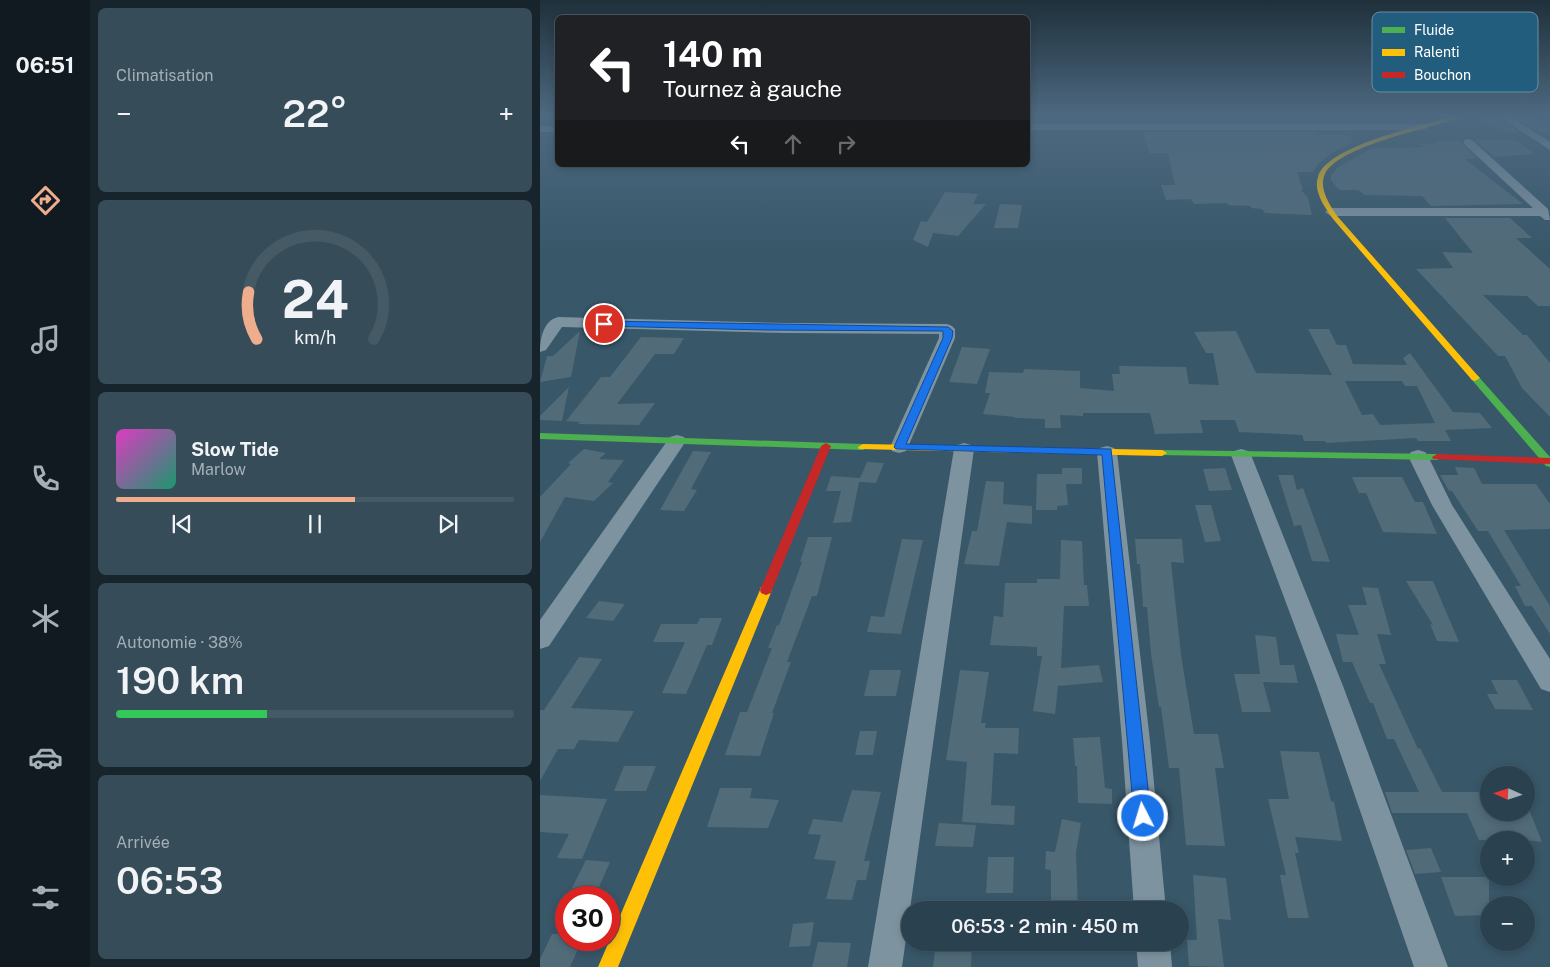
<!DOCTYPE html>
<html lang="fr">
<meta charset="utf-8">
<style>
:root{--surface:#2a414f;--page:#364c59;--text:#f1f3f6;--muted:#a5afb7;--line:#465a66;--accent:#eead8d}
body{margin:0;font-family:"Public Sans",sans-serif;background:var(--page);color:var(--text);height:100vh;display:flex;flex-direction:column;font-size:19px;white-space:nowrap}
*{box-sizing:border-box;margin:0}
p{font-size:16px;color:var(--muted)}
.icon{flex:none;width:28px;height:28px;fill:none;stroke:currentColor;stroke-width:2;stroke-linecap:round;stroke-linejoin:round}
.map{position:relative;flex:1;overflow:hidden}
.sheet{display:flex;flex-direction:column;gap:8px;padding:8px;background:#17242b;width:450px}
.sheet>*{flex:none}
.guide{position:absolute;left:15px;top:15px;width:475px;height:152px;border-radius:8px;box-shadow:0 2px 8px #0003,0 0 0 1px var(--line);background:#202124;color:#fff;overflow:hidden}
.needle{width:32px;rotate:273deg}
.tools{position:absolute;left:940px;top:766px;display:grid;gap:10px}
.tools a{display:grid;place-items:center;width:55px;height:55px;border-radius:50%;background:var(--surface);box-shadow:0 2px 8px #0003,0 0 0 1px var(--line);font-size:25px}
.speed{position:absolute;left:15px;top:886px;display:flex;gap:10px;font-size:25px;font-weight:700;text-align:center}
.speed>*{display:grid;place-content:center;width:65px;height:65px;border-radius:50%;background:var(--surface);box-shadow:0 2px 8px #0003,0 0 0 1px var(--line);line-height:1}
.speed .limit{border:8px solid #d22;background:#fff;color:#111}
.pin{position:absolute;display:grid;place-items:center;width:42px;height:42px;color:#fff;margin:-21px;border:2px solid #fff;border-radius:50%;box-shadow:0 1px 5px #0007}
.me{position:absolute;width:55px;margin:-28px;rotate:355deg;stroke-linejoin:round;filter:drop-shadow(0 0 4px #0008)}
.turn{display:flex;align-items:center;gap:18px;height:105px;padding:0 25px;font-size:22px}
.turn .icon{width:65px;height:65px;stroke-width:2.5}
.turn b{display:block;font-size:35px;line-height:42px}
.lanes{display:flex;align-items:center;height:48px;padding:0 25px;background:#0003;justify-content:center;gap:25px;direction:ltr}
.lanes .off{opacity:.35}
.big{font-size:38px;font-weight:600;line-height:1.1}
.sheet .tile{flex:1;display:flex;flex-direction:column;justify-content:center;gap:8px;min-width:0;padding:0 18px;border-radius:8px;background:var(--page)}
.sheet .dial{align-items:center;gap:0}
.dial svg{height:130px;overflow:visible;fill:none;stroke:var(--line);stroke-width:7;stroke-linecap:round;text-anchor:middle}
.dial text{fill:var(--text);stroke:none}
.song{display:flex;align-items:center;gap:15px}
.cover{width:60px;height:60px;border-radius:8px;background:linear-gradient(135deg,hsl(310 70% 55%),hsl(160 70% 35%))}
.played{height:5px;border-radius:2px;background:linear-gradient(90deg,var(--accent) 60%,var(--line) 60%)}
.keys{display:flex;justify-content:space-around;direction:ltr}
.heat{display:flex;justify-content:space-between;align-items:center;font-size:28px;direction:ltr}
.charge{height:8px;border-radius:4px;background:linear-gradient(90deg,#34c759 38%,var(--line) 0)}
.trip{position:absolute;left:361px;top:901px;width:288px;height:50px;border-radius:25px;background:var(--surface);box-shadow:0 2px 8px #0003,0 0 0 1px var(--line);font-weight:600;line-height:50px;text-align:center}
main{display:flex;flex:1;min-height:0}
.dock{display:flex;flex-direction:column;width:90px;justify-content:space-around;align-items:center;background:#111a20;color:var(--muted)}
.dock .icon{width:35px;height:35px}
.dock .current{color:var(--accent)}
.dock b{font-size:22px;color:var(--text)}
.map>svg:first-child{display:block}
.building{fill:#516b79;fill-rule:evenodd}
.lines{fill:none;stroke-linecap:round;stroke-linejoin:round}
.street{fill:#7e93a0;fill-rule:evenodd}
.fast{fill:#4caf50;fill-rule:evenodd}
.slow{fill:#ffc107;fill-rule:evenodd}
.jam{fill:#c62828;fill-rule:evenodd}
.route{fill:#1a73e8;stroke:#114b97}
.key{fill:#235d7e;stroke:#658ea5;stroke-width:1}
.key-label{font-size:14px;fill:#fff}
</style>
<main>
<nav class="dock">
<b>06:51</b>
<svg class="icon current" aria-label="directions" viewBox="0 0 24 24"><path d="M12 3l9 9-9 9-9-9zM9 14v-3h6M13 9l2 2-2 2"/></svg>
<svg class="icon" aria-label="music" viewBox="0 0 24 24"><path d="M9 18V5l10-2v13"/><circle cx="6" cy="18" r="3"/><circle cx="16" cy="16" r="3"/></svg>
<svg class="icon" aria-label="phone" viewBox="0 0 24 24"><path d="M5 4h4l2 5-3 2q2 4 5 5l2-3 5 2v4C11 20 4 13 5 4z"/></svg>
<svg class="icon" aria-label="climate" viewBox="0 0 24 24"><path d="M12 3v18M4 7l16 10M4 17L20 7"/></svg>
<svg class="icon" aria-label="car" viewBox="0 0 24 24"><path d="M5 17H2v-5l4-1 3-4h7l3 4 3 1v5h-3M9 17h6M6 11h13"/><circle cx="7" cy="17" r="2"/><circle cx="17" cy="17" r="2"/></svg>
<svg class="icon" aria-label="filters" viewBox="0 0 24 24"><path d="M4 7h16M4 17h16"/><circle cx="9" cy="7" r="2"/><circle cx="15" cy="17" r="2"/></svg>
</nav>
<section class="sheet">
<div class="tile"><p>Climatisation</p>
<div class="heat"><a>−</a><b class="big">22°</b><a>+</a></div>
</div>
<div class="tile dial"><svg viewBox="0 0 100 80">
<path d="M14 69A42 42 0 1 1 86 69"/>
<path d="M14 69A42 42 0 0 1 9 40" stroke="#eead8d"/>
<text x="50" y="56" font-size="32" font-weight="700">24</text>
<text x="50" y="72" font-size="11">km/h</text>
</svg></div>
<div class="tile">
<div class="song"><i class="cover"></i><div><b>Slow Tide</b><p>Marlow</p></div></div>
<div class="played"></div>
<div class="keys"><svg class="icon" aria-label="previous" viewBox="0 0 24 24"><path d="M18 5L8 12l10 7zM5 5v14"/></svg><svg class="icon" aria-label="pause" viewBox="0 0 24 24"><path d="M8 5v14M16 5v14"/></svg><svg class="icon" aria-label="next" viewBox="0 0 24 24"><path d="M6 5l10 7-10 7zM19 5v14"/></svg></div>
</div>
<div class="tile"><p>Autonomie · 38%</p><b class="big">190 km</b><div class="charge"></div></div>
<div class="tile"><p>Arrivée</p><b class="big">06:53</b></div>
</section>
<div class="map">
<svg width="1010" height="967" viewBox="0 0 1010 967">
<rect width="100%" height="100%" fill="#385769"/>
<path class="building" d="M933,117H958L979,132H967Z
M974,117H995L1010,129V132H998Z
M603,132H774L778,135H808L814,142L792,153L779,163L773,172H757L763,190H761L768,198L772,215L725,213L722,209L711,208V206L688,205L687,203L654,204L651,199L626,200L621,185H635L628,153H609Z
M934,139L976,140L995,154L954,157Z
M896,141H922L923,145L937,158L925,159L983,204L891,206L882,196L825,195L818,190H799L791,180V175L798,167L829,150L837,148L884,147L879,144L898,143Z
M405,192L438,194L433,204H446L418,236L393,233L388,247L373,240L381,221L387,222Z
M460,204L482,205L478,228H454Z
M905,218H970L992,238H976L1010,269V306H998L987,296L943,295L983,335H987L1010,363V417L982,388L965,356H958L876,269L913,268L902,252L933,253Z
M768,329H789L797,345H806L813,364L867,365L863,358L870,353L913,412L940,413L952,428L905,430L911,441H878L876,438L786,443L785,441H764L762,435L699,432L695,420H660L663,433L615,434L610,413H543V416L520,415L521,428H505V419L475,418V417L443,414L450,393H445L449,372L483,373L484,369L540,371V388L574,391L572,374H580L579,366L646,367L649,384L679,385L673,353H666L654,332L696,331L716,373L792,375ZM805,381H862L865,386H877L895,423L840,425L833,414L822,415Z
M40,331L31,377L0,382L7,356H13Z
M101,337L144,338L134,354H115L77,404L115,403L99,425L38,424L40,422L26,421L61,377H70Z
M422,347L450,349L437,384L409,382Z
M29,387L22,421L0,420V416Z
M44,449L66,453L59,459L84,460L68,482L73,483L54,501L25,497L0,542V497L31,464L28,463Z
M153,451L171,452L151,489L157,490L144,511L120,510Z
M327,462L344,463L336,483L319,482L311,522L293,523L301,491H286L291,476L320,478Z
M915,467L934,468L942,484H996L1010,504V529L964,530L1010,606V634L992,606H985L975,586H981L948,531H938L912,491H909L900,475H918Z
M522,468H542V484H526L528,505L517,506V510H496L497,474H522Z
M685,468L692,490L669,491L663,469Z
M738,475H753L757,490L763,488L790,562L772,561L761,525L754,526Z
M812,477H862L875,502H883L897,534L843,532L826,493H819Z
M446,481L464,482L463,504L492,506V524L467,522L459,566L424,564L432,531H437Z
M655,505H671L681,541L665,542Z
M268,537H292L277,596H272L247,662H251L232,713H234L220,756L185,755L200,712H207L232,648H228L237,625H239L262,562H260Z
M362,539L383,540L361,634L327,632L331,616L344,617Z
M595,539H642L644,563L631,562L641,655L654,734H678L684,768H675L685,846L646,845L639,768H629L621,707H619L611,654L607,607H603L600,564H597Z
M521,540L542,541L544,585H547L549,606H524L521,668L559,665L563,682L518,686L515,714L493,711L502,656H497V647L450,645L454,616L463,617L465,583H497V579H520Z
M866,581H893L919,642L897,641L890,624L893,625Z
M822,587L838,588L851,635L837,634L846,664H839L878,749L880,748L902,792H949V812H990L1002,842L986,840H939L927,813H852L845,792H879L854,739H847L833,703H830L812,662H803L796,634L819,635L808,605H827Z
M59,601L85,604L73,621L46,618Z
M160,618H182L172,645H167L146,694L122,693L145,642H113L121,624H157Z
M715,635L736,637L740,665H754L758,683L723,682L731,712H702L694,674H720Z
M39,657L62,659L31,708L94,711L78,742L39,740L34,749H18L0,781V710H4Z
M330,670H361L356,696H324Z
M420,670L449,672L441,723H446L445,728H479L478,754L454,753L451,805L475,806L474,825L422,822L427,762L406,760Z
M951,680H977L993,710L955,709L947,694H958Z
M320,731H337L333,755H315Z
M560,737L565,788L572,789V804L538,803L537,766H535L533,738Z
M740,751L779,752L791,801L794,802L802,841L755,837L759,853H755L769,918H748L740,875H746L728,799H749Z
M84,766H116L106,791H74Z
M180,788H212L210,798L239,800L228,828L167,827Z
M312,790L341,792L324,861H330L326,880H317L312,900L286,899L296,861L274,859L281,835L268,834L273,819L302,822Z
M0,795L67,799L42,859L17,858L29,834L0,832Z
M522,819L541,823L536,853L538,910H511V870L505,869L506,851L515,852Z
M399,823L436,825L433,847L395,846Z
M891,848L901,872L875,874L866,850Z
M448,857H474L473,893H446Z
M46,860L70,862L56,894L30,892Z
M653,875L686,878L691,920L678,919L684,967L649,966L647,940H657Z
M901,877H949V915L915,916Z
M274,922L270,946L249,947L253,924Z
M12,934H26V940H42L30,967H0V959Z
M278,942L311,943L307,967H272Z
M396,942H432L431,967H393Z"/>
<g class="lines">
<path class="street" d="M960,117H971L1010,142V150Z
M488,124H884L889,127L884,130H488Z
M0,126H18V132H0Z
M928,139L932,140L1008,209L1010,220H1005L1000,216H791L785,212L791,208H993L924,144V140Z
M18,317L245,323L407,324L412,326L415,329V338L368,447L366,451L359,453L352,451L350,447L399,338V334L245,333L22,327L6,350L0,352C0,339 3,321 18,317Z
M137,435L144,437L146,441L9,646L0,649V620L130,437Z
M424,443L431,445L434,449L362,967H328L414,449L417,445Z
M567,446L574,448L577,452L610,741L626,910H594L582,741L557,452L560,448Z
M701,449L708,451L711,455L803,686L908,967H874L777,686L691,455L694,451Z
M878,450L885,452L888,456L912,505L1010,659V692L1001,689L892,505L868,456L871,452Z
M596,942H630L632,967H598Z"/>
<path class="fast" d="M935,375L938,376L1010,457V467L1006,466L932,380L930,378Z
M0,433L323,444L328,447L323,450L0,439Z
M622,450L897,454L902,457L897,460L618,455L617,453L618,451Z"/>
<path class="slow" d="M912,117H921C911,122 898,124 888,127C864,134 795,151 785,174C778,188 790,206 798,217L938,376L940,378L935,381L932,380L793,219C785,208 773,191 778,177C786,146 883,125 912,117Z
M323,444L622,450L627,453L622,456L319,449L318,447Z
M226,585L231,587L232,590L78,967H58L220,590L221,587Z"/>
<path class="jam" d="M286,443L291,446L232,590L231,593L226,595L221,593L220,590L281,446Z
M897,454L1010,458V464L893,459L892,457Z"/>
</g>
<linearGradient id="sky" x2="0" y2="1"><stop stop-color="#1f303a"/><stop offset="0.46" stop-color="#4d6981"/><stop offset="1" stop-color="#4d6981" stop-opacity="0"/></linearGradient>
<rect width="1010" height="252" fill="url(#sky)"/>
<path class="route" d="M64,321L408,327L413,331L412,338L366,444L571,449L611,816L609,822L603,824L597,822L594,816L562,455L356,449L354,447L403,338V331L225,330L61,326V322Z"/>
<rect x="832" y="12" width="166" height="80" rx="8" class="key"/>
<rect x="842" y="27" width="23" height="6" fill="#4caf50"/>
<rect x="842" y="49" width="23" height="7" fill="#ffc107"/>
<rect x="842" y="72" width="23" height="6" fill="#c62828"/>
<g class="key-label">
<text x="874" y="35">Fluide</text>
<text x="874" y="57">Ralenti</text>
<text x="874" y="80">Bouchon</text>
</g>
</svg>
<div class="tools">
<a><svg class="needle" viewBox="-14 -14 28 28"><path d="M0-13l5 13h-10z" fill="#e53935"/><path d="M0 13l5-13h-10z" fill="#a5afb7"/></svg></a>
<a>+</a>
<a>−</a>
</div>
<div class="speed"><div class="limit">30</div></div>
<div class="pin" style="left:64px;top:324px;background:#d93025"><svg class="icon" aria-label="arrive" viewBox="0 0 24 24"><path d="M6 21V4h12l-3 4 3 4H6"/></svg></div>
<svg class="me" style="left:603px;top:816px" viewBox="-20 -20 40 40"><circle r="17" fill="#1a73e8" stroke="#fff" stroke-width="3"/><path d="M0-11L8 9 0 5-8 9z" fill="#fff"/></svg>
<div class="trip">06:53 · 2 min · 450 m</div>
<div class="guide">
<div class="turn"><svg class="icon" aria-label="left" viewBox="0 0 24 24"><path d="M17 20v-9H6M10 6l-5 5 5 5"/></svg><div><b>140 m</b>Tournez à gauche</div></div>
<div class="lanes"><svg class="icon" aria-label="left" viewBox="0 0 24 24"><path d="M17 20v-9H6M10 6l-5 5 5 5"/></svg><svg class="icon off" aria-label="ahead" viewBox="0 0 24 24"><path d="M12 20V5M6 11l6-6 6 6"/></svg><svg class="icon off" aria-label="right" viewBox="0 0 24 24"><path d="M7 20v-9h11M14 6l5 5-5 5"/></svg></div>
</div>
</div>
</main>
